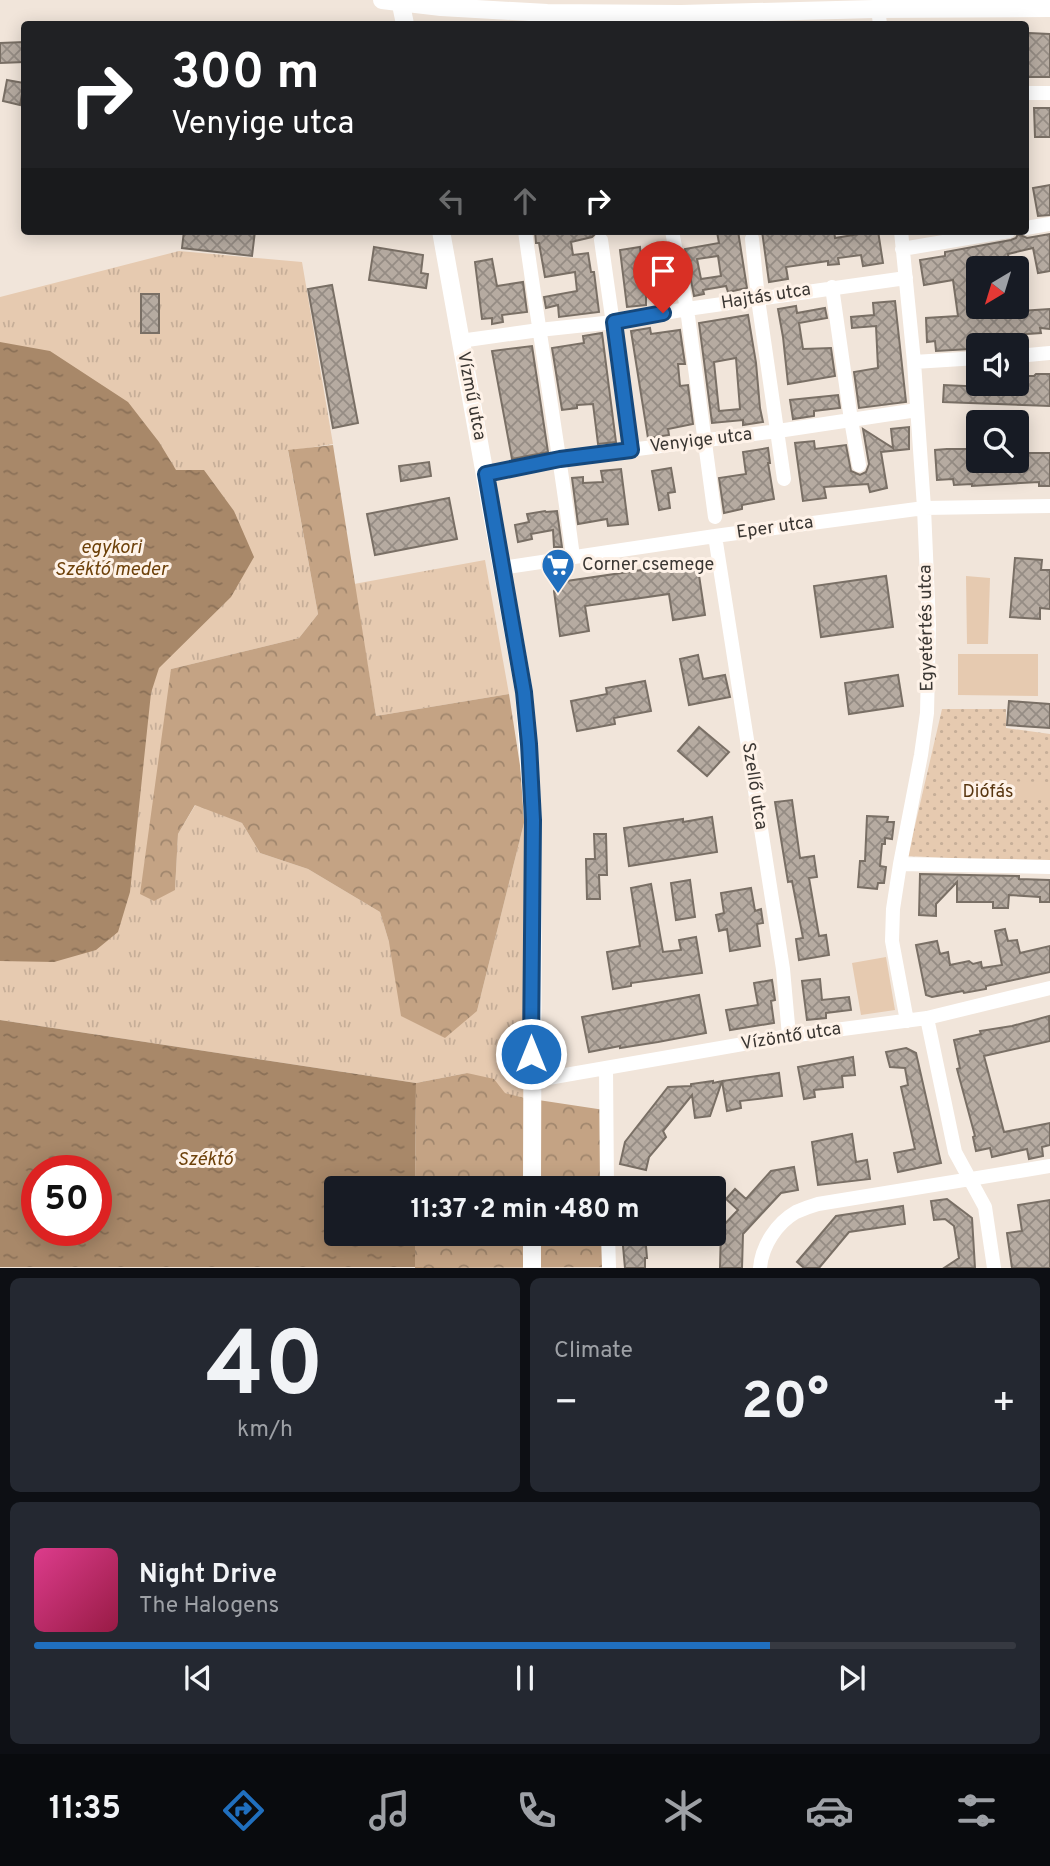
<!DOCTYPE html>
<meta charset="utf-8">
<style>
:root{--surface:#171b24;--page:#242831;--text:#f1f3f6;--muted:#9ea1a6;--line:#363941;--accent:#206fbe}
body{margin:0;font-family:Overpass,sans-serif;background:var(--page);color:var(--text);height:100vh;display:flex;flex-direction:column;font-size:26px;white-space:nowrap}
*{box-sizing:border-box;margin:0}
p{font-size:23px;color:var(--muted)}
.icon{flex:none;width:38px;height:38px;fill:none;stroke:currentColor;stroke-width:2;stroke-linecap:round;stroke-linejoin:round}
.map{position:relative;height:1268px;overflow:hidden}
.drawer{display:flex;flex-direction:column;gap:10px;padding:10px;background:#0d0f14;flex:1}
.drawer>*{flex:none}
.guide{position:absolute;left:21px;top:21px;width:1008px;height:214px;border-radius:7px;box-shadow:0 4px 18px #0003;background:#202124;color:#fff;overflow:hidden}
.needle{width:46px;rotate:218deg}
.fabs{position:absolute;left:966px;top:256px;display:grid;gap:14px}
.fabs a{display:grid;place-items:center;width:63px;height:63px;border-radius:7px;background:var(--surface);box-shadow:0 4px 18px #0003;font-size:35px}
.speed{position:absolute;left:21px;top:1155px;display:flex;gap:14px;font-size:35px;font-weight:700;text-align:center}
.speed>*{display:grid;place-content:center;width:91px;height:91px;border-radius:50%;background:var(--surface);box-shadow:0 4px 18px #0003;line-height:1}
.speed .limit{border:10px solid #d22;background:#fff;color:#111}
.pin{position:absolute;display:grid;place-items:center;width:60px;height:60px;color:#fff;margin:-72px -30px;border-radius:50% 50% 50% 0;rotate:-45deg;box-shadow:0 0 7px #0007}
.pin .icon{rotate:45deg}
.me{position:absolute;width:77px;margin:-38px;rotate:0deg;stroke-linejoin:round;filter:drop-shadow(0 0 5px #0008)}
.turn{display:flex;align-items:center;gap:24px;height:147px;padding:0 35px;font-size:32px}
.turn .icon{width:91px;height:91px;stroke-width:2.5}
.turn b{display:block;font-size:49px;line-height:60px}
.lanes{display:flex;align-items:center;height:66px;padding:0 35px;background:#0003;justify-content:center;gap:35px;direction:ltr}
.lanes .off{opacity:.35}
.big{font-size:52px;font-weight:700;line-height:1.1}
.drawer .widget{flex:1;display:flex;flex-direction:column;justify-content:center;gap:10px;min-width:0;padding:0 24px;border-radius:10px;background:var(--page)}
.drawer .dial{align-items:center;gap:0}
.dial b{font-size:91px;line-height:1}
.song{display:flex;align-items:center;gap:21px}
.cover{width:84px;height:84px;border-radius:10px;background:linear-gradient(135deg,hsl(330 70% 55%),hsl(340 70% 35%))}
.played{height:7px;border-radius:4px;background:linear-gradient(90deg,var(--accent) 75%,var(--line) 75%)}
.keys{display:flex;justify-content:space-around;direction:ltr}
.heat{display:flex;justify-content:space-between;align-items:center;font-size:38px;direction:ltr}
.drawer .tiles{flex:1;display:grid;gap:10px;grid-template-columns:1fr 1fr}
.widget:last-child{grid-column:span 2}
.trip{position:absolute;left:324px;top:1176px;width:402px;height:70px;border-radius:7px;background:var(--surface);box-shadow:0 4px 18px #0003;font-weight:700;line-height:70px;text-align:center}
.tab-bar{display:flex;height:112px;justify-content:space-around;align-items:center;background:#090b0e;color:var(--muted)}
.tab-bar .icon{width:49px;height:49px}
.tab-bar .selected{color:var(--accent)}
.tab-bar b{font-size:32px;color:var(--text)}
.map>svg:first-child{display:block}
.grass{fill:url(#grass-tufts)}
.forest{fill:url(#forest-crowns)}
.park{fill:url(#park-dots)}
.pitch{fill:#e6cab0}
.water{fill:url(#water-ripples);fill-rule:evenodd}
.building{fill:url(#building-cross-hatch);stroke:#796f65;stroke-width:2;fill-rule:evenodd}
.lines{fill:none;stroke-linecap:round;stroke-linejoin:round}
.minor{stroke:#fff;stroke-width:14}
.major{stroke:#fff;stroke-width:18}
.route-casing{stroke:#15487c;stroke-width:18}
.route{stroke:#206fbe;stroke-width:12}
.labels{text-anchor:middle;dominant-baseline:central;stroke-width:6;stroke-linejoin:round;paint-order:stroke}
.street-label{font-size:18px;fill:#3a3632;stroke:#fef2e8}
.poi-label{font-size:18px;fill:#3a3632;stroke:#fef2e8;text-anchor:start}
.park-label{font-size:18px;fill:#583610;stroke:#fef2e8}
.water-label{font-size:19px;font-style:italic;fill:#6d410a;stroke:#fef2e8}
</style>
<div class="map">
<svg width="1050" height="1268" viewBox="0 0 1050 1268">
<defs>
<pattern id="grass-tufts" width="24" height="20" patternUnits="userSpaceOnUse" patternTransform="scale(1.75)"><rect width="24" height="20" fill="#e6cab0"/><path d="M3 7l-1-3M5 7V3M7 7l1-3M15 17l-1-3M17 17v-4M19 17l1-3" fill="none" stroke="#c6ae98"/></pattern>
<pattern id="forest-crowns" width="20" height="18" patternUnits="userSpaceOnUse" patternTransform="scale(1.75)"><rect width="20" height="18" fill="#c4a384"/><path d="M2 6a3 3 0 1 1 6 0M12 15a3 3 0 1 1 6 0" fill="none" stroke="#a0866d"/></pattern>
<pattern id="park-dots" width="8" height="8" patternUnits="userSpaceOnUse" patternTransform="scale(1.75)"><rect width="8" height="8" fill="#e6cab0"/><path d="M2 2h.1M6 6h.1" fill="none" stroke="#c6ae98" stroke-width="1.8" stroke-linecap="round"/></pattern>
<pattern id="water-ripples" width="26" height="14" patternUnits="userSpaceOnUse" patternTransform="scale(1.75)"><rect width="26" height="14" fill="#a88869"/><path d="M2 4q2-2 4 0t4 0M15 11q2-2 4 0t4 0" fill="none" stroke="#8a7057"/></pattern>
<pattern id="building-cross-hatch" width="8" height="8" patternUnits="userSpaceOnUse" patternTransform="scale(1.75)"><rect width="8" height="8" fill="#b6aba1"/><path d="M0 0l8 8M0 8l8-8" fill="none" stroke="#958c84"/></pattern>
</defs>
<rect width="100%" height="100%" fill="#f1e5da"/>
<path class="grass" d="M179,251L302,262L333,444L288,451L318,614L299,638L171,669L175,890L178,834L196,804L242,823L260,853L308,869L380,912L389,942L477,1011L527,811L525,1098L504,1093L467,1073L416,1083L0,1020V297Z
M485,560L509,694L376,716L354,584Z"/>
<path class="forest" d="M333,445L376,716L509,694L527,811L477,1011L445,1038L401,1016L389,942L380,912L308,869L260,853L242,823L195,805L178,834L175,890L154,901L140,894L171,669L299,638L318,614L288,450Z
M467,1073L494,1079L505,1093L525,1098L611,1111L610,1188H415L416,1083Z
M415,1234H610L609,1267L415,1268Z"/>
<path class="park" d="M942,709H1006V728L1050,734V863L908,856Z"/>
<path class="pitch" d="M966,576L990,578L988,644H967Z
M958,654H1038V696L958,695Z
M992,781L1050,782V799H992Z
M886,957L895,1010L861,1015L852,963Z"/>
<path class="water" d="M0,342L50,351L128,402L159,442L176,470H204L234,511L254,557L231,597L159,668L151,693L130,892L118,932L96,950L54,962L0,961Z
M0,1020L416,1083L415,1188H336V1234H415V1267H0ZM37,1171H96V1230H37Z"/>
<path class="building" d="M1029,33L1050,34V77H1027L1028,55H1026V34Z
M24,42V62L0,63V43Z
M7,80L24,83L20,105L3,101Z
M1034,108H1050V137H1035Z
M1050,185V215L1038,216L1033,188Z
M184,231H255L252,256L182,248Z
M535,231H598L592,237L571,242L573,255L588,253L591,272H594L599,312L559,317L558,305L546,308L544,297L577,291L575,272L545,277L539,243H536Z
M726,231H738L747,288L728,292L726,286L703,290L704,294L694,296L685,249L719,243L717,232ZM718,256L721,276L701,279L697,259Z
M762,231H834L835,238L859,234L858,231H878L883,263L863,266L861,255L838,258L839,264L828,265V261L786,267L788,279L769,282Z
M1018,234L1027,238L1050,234V271L1038,273L1033,248L1008,254L1010,268H978V314L1050,309V329L1040,328L1041,333L1013,335L1014,345H968L969,349L936,351L935,341L927,342L926,318L958,316L953,280L924,285L920,260L945,256V252L1011,240L1016,238Z
M374,247L423,255L421,273L428,274L426,288L369,280Z
M640,247L641,257L666,253L674,293L646,296V305L627,307L620,250Z
M492,259L497,286L523,282L527,312L502,315L503,322L492,324V318L482,319L475,262Z
M332,285L358,423L333,428L308,289Z
M141,294H159V333H141Z
M895,301L906,402L859,408L854,372L878,368L876,326L852,328L851,317L874,315L873,303Z
M796,306L797,313L825,308L827,318L799,323L803,349L831,348L835,376L788,384L783,337L778,309Z
M748,315L756,363L760,408L763,422L743,425V420L712,423L699,323ZM736,358L740,409L719,411L714,362Z
M650,328L651,334L680,330L685,364H678L680,386L688,385L693,424L668,429L669,435L648,438L631,331Z
M602,333L616,442L598,444L593,404L577,405V408L562,410L552,348L584,343L583,336Z
M532,346L548,452L512,459L492,351Z
M1036,374H1050V406L943,402L944,385L988,387L989,383H1017V376H1034Z
M838,395L840,408L814,411V416L793,419L790,400Z
M909,427V449L881,452L887,488L870,492L868,484L824,487L826,498L803,501L795,443L814,441L815,449L846,445L851,471L860,475L866,472L869,464L863,429L893,448L891,429Z
M768,448L770,463H768L774,499L742,505V509L724,513L719,478L746,474L743,452Z
M947,449H973V452L978,451V460H1017V453H1050V486H1039V482L972,486V484L954,485L953,479L937,480L935,450Z
M429,462L431,476L401,481L399,466Z
M671,468L675,492L668,493L670,508L659,510L652,471Z
M621,469L628,524L608,526L607,519L578,524L572,478L583,477V483L603,482L601,471Z
M449,498L457,539L375,555L367,514Z
M545,511L546,512L557,511L562,547H554L553,530L531,534L532,539L518,542L515,525L529,522L527,514Z
M1015,558L1042,560L1041,570H1050V609L1040,608V619L1010,617Z
M697,562L705,615L673,620L669,594L585,606L589,631L560,636L554,591L560,582Z
M886,576L893,627L821,637L814,586Z
M698,655L703,679L725,675L730,697L689,705L680,659Z
M898,675L903,706L849,714L845,683Z
M645,681L651,711L614,718L615,724L577,731L571,701L607,694L606,688Z
M1009,701L1050,704V728L1007,725Z
M699,727L729,752L707,776L678,751Z
M792,800L800,858L814,856L817,877L809,878L819,936L826,935L829,955L799,960L796,939L803,938L792,881L788,882L775,802Z
M867,816L888,817L887,822H894L892,839L885,838V844H882L880,866L886,867L884,883H878L877,889L858,887L860,861H865Z
M712,817L717,852L629,866L624,828L683,819V822Z
M594,834H606L607,875H599L600,899H587L586,859H595Z
M920,874L1019,876V879L1050,880V902H1040V897L1009,895L1008,908H993V902H957V882L936,904V916L919,915Z
M690,880L695,917L676,920L671,883Z
M651,884L663,952L681,950L679,940L696,937L702,973L631,983V986L613,989L607,952L640,946L631,888Z
M751,888L755,911L761,909L763,923L757,924L760,946L730,951L727,929L719,931L716,915L724,913L721,893Z
M1005,929L1008,941L1017,940L1020,953L1050,946V972L986,986V989L964,993L963,991L932,997L926,995L916,945L937,941L940,954L948,952L950,965L969,961L973,964L981,962L982,968L1002,965L995,931Z
M820,979L822,1000L849,997L851,1010L826,1013V1018L807,1020L802,981Z
M772,980L775,1000L771,1001L774,1023L730,1030L726,1010L758,1005L754,983Z
M699,995L706,1033L658,1042L620,1048V1046L589,1052L582,1017Z
M1049,1016L1050,1041L984,1056L1004,1132L1050,1123V1145L1042,1147L1043,1156L1029,1159L1027,1149L992,1157L990,1148L976,1151L973,1137L975,1136L957,1069L960,1068L954,1040L981,1034L980,1031L1012,1026Z
M906,1048L916,1053L941,1163L898,1172L894,1153L915,1149L901,1087L908,1085L905,1068L890,1067L886,1052Z
M853,1057L855,1075L842,1076L843,1087L814,1090L815,1097L804,1099L798,1067Z
M779,1073L782,1096L740,1101L741,1108L727,1111L722,1081Z
M713,1081V1083L722,1081L710,1116L695,1118L692,1095L663,1131L666,1137L649,1157L646,1170L620,1164L625,1142L668,1087L691,1086V1084Z
M852,1134L856,1162L867,1160L870,1179L818,1185L812,1142Z
M794,1167L798,1190L781,1193L743,1234L742,1268H720L721,1228L738,1210L726,1199L735,1189L746,1199L771,1171Z
M947,1199L972,1218L975,1268H944L959,1258L954,1226L945,1219L934,1220L931,1201Z
M1050,1200V1268H1012L1007,1233L1022,1231L1018,1205Z
M903,1206L905,1224L849,1232L819,1268H804L797,1262L836,1216Z
M645,1234L647,1258H645V1268H625L622,1235Z"/>
<g class="lines">
<path class="minor" d="M878,9L880,24
M1026,93H1050
M1026,228L1050,224
M525,231C540,340 559,448 573,557
M672,231L687,309L715,517
M901,231L914,362L924,508L929,625L927,713L921,755L900,864L893,909L892,941L907,1021
M752,239L758,299L784,479
M601,240L631,450
M902,249L1009,231
M832,287L851,420L859,465
M460,341L539,330L614,322L687,309L906,278
M1017,356L1050,353
M914,362L978,358
M486,474L560,459L778,431L917,410
M715,536L783,969L789,1036
M501,568L715,536L924,508L1050,506
M900,864L1050,867
M927,1018L955,1152L985,1207L994,1268
M606,1068L607,1188
M531,1081L789,1036L927,1018L1050,988
M608,1234L609,1268
M760,1268C762,1245 777,1223 796,1212C803,1209 811,1206 818,1204L1050,1166"/>
<path class="major" d="M382,0L441,7L547,13L681,14L874,9L1050,8
M400,0L405,24
M441,231L524,692L533,820L532,1188
M532,1234V1268"/>
</g>
<g class="lines">
<defs>
<path id="route" d="M531,1054L533,820L529,744L524,692L486,474L560,459L631,450L614,322L663,313"/>
</defs>
<use href="#route" class="route-casing"/>
<use href="#route" class="route"/>
</g>
<defs>
<symbol id="supermarket-pin" viewBox="-11 -11 22 30"><path d="M0 17L-7.5 6A9.5 9.5 0 1 1 7.5 6Z" fill="#206fbe" stroke="#fef2e8"/><path d="M-6-5.5h2.5l.6 2H6L4.5 2H-2.5L-4.4-4H-6ZM-1.5 3.2a1.3 1.3 0 1 0 .1 0ZM3 3.2a1.3 1.3 0 1 0 .1 0Z" fill="#fff"/></symbol>
</defs>
<g fill-rule="evenodd">
<use href="#supermarket-pin" x="539" y="546" width="38" height="52"/>
</g>
<g class="labels">
<g class="street-label">
<text transform="translate(766 297) rotate(-9)">Hajtás utca</text>
<text transform="translate(471 396) rotate(79)">Vízmű utca</text>
<text transform="translate(701 441) rotate(-7)">Venyige utca</text>
<text transform="translate(775 528) rotate(-8)">Eper utca</text>
<text transform="translate(927 628) rotate(-91)">Egyetértés utca</text>
<text transform="translate(754 786) rotate(81)">Szellő utca</text>
<text transform="translate(791 1037) rotate(-9)">Vízöntő utca</text>
</g>
<g class="poi-label">
<text x="582" y="565">Corner csemege</text>
</g>
<g class="park-label">
<text x="988" y="792">Diófás</text>
</g>
<g class="water-label">
<text x="111" y="548">egykori<tspan x="111" dy="22">Széktó meder</tspan></text>
<text x="205" y="1160">Széktó</text>
</g>
</g>
</svg>
<div class="fabs">
<a><svg class="needle" viewBox="-14 -14 28 28"><path d="M0-13l5 13h-10z" fill="#e53935"/><path d="M0 13l5-13h-10z" fill="#9ea1a6"/></svg></a>
<a><svg class="icon" aria-label="sound" viewBox="0 0 24 24"><path d="M4 9h4l5-4v14l-5-4H4zM17 9q2 3 0 6"/></svg></a>
<a><svg class="icon" aria-label="search" viewBox="0 0 24 24"><circle cx="10" cy="10" r="6"/><path d="M15 15l6 6"/></svg></a>
</div>
<div class="speed"><div class="limit">50</div></div>
<div class="pin" style="left:663px;top:313px;background:#d93025"><svg class="icon" aria-label="arrive" viewBox="0 0 24 24"><path d="M6 21V4h12l-3 4 3 4H6"/></svg></div>
<svg class="me" style="left:531px;top:1054px" viewBox="-20 -20 40 40"><circle r="17" fill="#206fbe" stroke="#fff" stroke-width="3"/><path d="M0-11L8 9 0 5-8 9z" fill="#fff"/></svg>
<div class="trip">11:37 · 2 min · 480 m</div>
<div class="guide">
<div class="turn"><svg class="icon" aria-label="right" viewBox="0 0 24 24"><path d="M7 20v-9h11M14 6l5 5-5 5"/></svg><div><b>300 m</b>Venyige utca</div></div>
<div class="lanes"><svg class="icon off" aria-label="left" viewBox="0 0 24 24"><path d="M17 20v-9H6M10 6l-5 5 5 5"/></svg><svg class="icon off" aria-label="ahead" viewBox="0 0 24 24"><path d="M12 20V5M6 11l6-6 6 6"/></svg><svg class="icon" aria-label="right" viewBox="0 0 24 24"><path d="M7 20v-9h11M14 6l5 5-5 5"/></svg></div>
</div>
</div>
<section class="drawer">
<div class="tiles">
<div class="widget dial"><b>40</b><p>km/h</p></div>
<div class="widget"><p>Climate</p>
<div class="heat"><a>−</a><b class="big">20°</b><a>+</a></div>
</div>
<div class="widget">
<div class="song"><i class="cover"></i><div><b>Night Drive</b><p>The Halogens</p></div></div>
<div class="played"></div>
<div class="keys"><svg class="icon" aria-label="previous" viewBox="0 0 24 24"><path d="M18 5L8 12l10 7zM5 5v14"/></svg><svg class="icon" aria-label="pause" viewBox="0 0 24 24"><path d="M8 5v14M16 5v14"/></svg><svg class="icon" aria-label="next" viewBox="0 0 24 24"><path d="M6 5l10 7-10 7zM19 5v14"/></svg></div>
</div>
</div>
</section>
<nav class="tab-bar">
<b>11:35</b>
<svg class="icon selected" aria-label="directions" viewBox="0 0 24 24"><path d="M12 3l9 9-9 9-9-9zM9 14v-3h6M13 9l2 2-2 2"/></svg>
<svg class="icon" aria-label="music" viewBox="0 0 24 24"><path d="M9 18V5l10-2v13"/><circle cx="6" cy="18" r="3"/><circle cx="16" cy="16" r="3"/></svg>
<svg class="icon" aria-label="phone" viewBox="0 0 24 24"><path d="M5 4h4l2 5-3 2q2 4 5 5l2-3 5 2v4C11 20 4 13 5 4z"/></svg>
<svg class="icon" aria-label="climate" viewBox="0 0 24 24"><path d="M12 3v18M4 7l16 10M4 17L20 7"/></svg>
<svg class="icon" aria-label="car" viewBox="0 0 24 24"><path d="M5 17H2v-5l4-1 3-4h7l3 4 3 1v5h-3M9 17h6M6 11h13"/><circle cx="7" cy="17" r="2"/><circle cx="17" cy="17" r="2"/></svg>
<svg class="icon" aria-label="filters" viewBox="0 0 24 24"><path d="M4 7h16M4 17h16"/><circle cx="9" cy="7" r="2"/><circle cx="15" cy="17" r="2"/></svg>
</nav>
